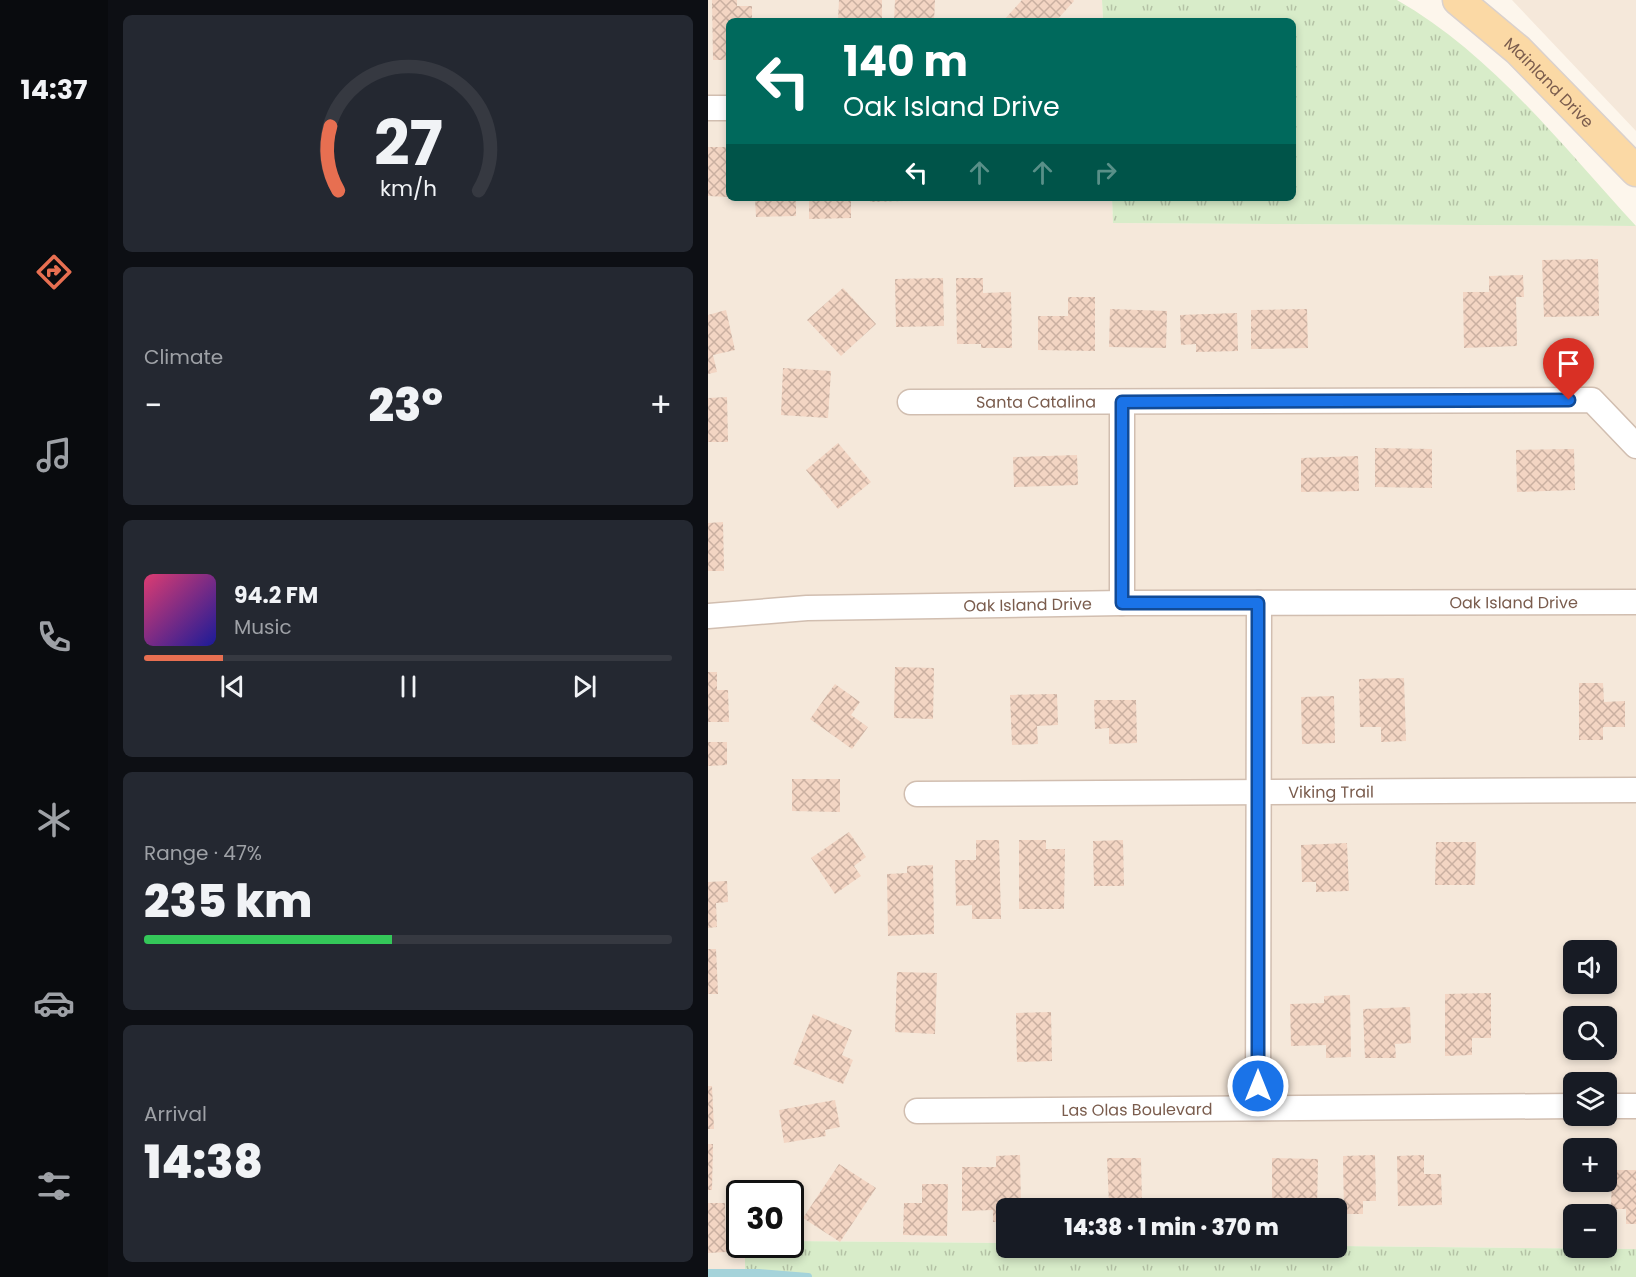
<!DOCTYPE html>
<meta charset="utf-8">
<style>
:root{--surface:#171b24;--page:#242831;--text:#f1f3f6;--muted:#9ea1a6;--line:#363941;--accent:#e76f51}
body{margin:0;font-family:Poppins,sans-serif;background:var(--page);color:var(--text);height:100vh;display:flex;flex-direction:column;font-size:22px;white-space:nowrap}
*{box-sizing:border-box;margin:0}
p{font-size:20px;color:var(--muted)}
.icon{flex:none;width:33px;height:33px;fill:none;stroke:currentColor;stroke-width:2;stroke-linecap:round;stroke-linejoin:round}
.map{position:relative;flex:1;overflow:hidden}
.sheet{display:flex;flex-direction:column;gap:15px;padding:15px;background:#0d0f14;width:600px}
.sheet>*{flex:none}
.hud{position:absolute;left:18px;top:18px;width:570px;height:183px;border-radius:9px;box-shadow:0 3px 9px #0003;background:#00695c;color:#fff;overflow:hidden}
.fabs{position:absolute;left:855px;top:940px;display:grid;gap:12px}
.fabs a{display:grid;place-items:center;width:54px;height:54px;border-radius:9px;background:var(--surface);box-shadow:0 3px 9px #0003;font-size:30px}
.speed{position:absolute;left:18px;top:1180px;display:flex;gap:12px;font-size:30px;font-weight:700;text-align:center}
.speed>*{display:grid;place-content:center;width:78px;height:78px;border-radius:50%;background:var(--surface);box-shadow:0 3px 9px #0003;line-height:1}
.speed .limit{border:3px solid #111;border-radius:9px;background:#fff;color:#111}
.pin{position:absolute;display:grid;place-items:center;width:51px;height:51px;color:#fff;margin:-62px -26px;border-radius:50% 50% 50% 0;rotate:-45deg;box-shadow:0 0 6px #0007}
.pin .icon{rotate:45deg}
.me{position:absolute;width:66px;margin:-33px;rotate:0deg;stroke-linejoin:round;filter:drop-shadow(0 0 4px #0008)}
.turn{display:flex;align-items:center;gap:21px;height:126px;padding:0 18px;font-size:27px}
.turn .icon{width:78px;height:78px;stroke-width:2.5}
.turn b{display:block;font-size:42px;line-height:51px}
.lanes{display:flex;align-items:center;height:57px;padding:0 18px;background:#0003;justify-content:center;gap:30px;direction:ltr}
.lanes .off{opacity:.35}
.big{font-size:45px;font-weight:800;line-height:1.1}
.sheet .tile{flex:1;display:flex;flex-direction:column;justify-content:center;gap:9px;min-width:0;padding:0 21px;border-radius:9px;background:var(--page)}
.sheet .dial{align-items:center;gap:0}
.dial svg{height:156px;overflow:visible;fill:none;stroke:var(--line);stroke-width:7;stroke-linecap:round;text-anchor:middle}
.dial text{fill:var(--text);stroke:none}
.song{display:flex;align-items:center;gap:18px}
.cover{width:72px;height:72px;border-radius:9px;background:linear-gradient(135deg,hsl(340 70% 55%),hsl(240 70% 35%))}
.played{height:6px;border-radius:3px;background:linear-gradient(90deg,var(--accent) 15%,var(--line) 15%)}
.keys{display:flex;justify-content:space-around;direction:ltr}
.heat{display:flex;justify-content:space-between;align-items:center;font-size:33px;direction:ltr}
.charge{height:9px;border-radius:4px;background:linear-gradient(90deg,#34c759 47%,var(--line) 0)}
.trip{position:absolute;left:288px;top:1198px;width:351px;height:60px;border-radius:9px;background:var(--surface);box-shadow:0 3px 9px #0003;font-weight:800;line-height:60px;text-align:center}
main{display:flex;flex:1;min-height:0}
.menu{display:flex;flex-direction:column;width:108px;justify-content:space-around;align-items:center;background:#090b0e;color:var(--muted)}
.menu .icon{width:42px;height:42px}
.menu .current{color:var(--accent)}
.menu b{font-size:27px;color:var(--text)}
.map>svg:first-child{display:block}
.residential{fill:#f5e8da;fill-rule:evenodd}
.grass{fill:url(#grass-tufts)}
.lines{fill:none;stroke-linecap:round;stroke-linejoin:round}
.stream{stroke:#a5d3da;stroke-width:8}
.building{fill:url(#building-cross-hatch)}
.minor-casing{stroke:#d1beb0;stroke-width:27}
.major-casing{stroke:#dad1cd;stroke-width:33}
.minor{stroke:#fff;stroke-width:24}
.major{stroke:#fbd9a5;stroke-width:30}
.route-casing{stroke:#114b97;stroke-width:15}
.route{stroke:#1a73e8;stroke-width:10}
.labels{text-anchor:middle;dominant-baseline:central;stroke-width:4.5;stroke-linejoin:round;paint-order:stroke}
.street-label{font-size:16px;fill:#7a5c4d;stroke:#fffaf3}
</style>
<main>
<nav class="menu">
<b>14:37</b>
<svg class="icon current" aria-label="directions" viewBox="0 0 24 24"><path d="M12 3l9 9-9 9-9-9zM9 14v-3h6M13 9l2 2-2 2"/></svg>
<svg class="icon" aria-label="music" viewBox="0 0 24 24"><path d="M9 18V5l10-2v13"/><circle cx="6" cy="18" r="3"/><circle cx="16" cy="16" r="3"/></svg>
<svg class="icon" aria-label="phone" viewBox="0 0 24 24"><path d="M5 4h4l2 5-3 2q2 4 5 5l2-3 5 2v4C11 20 4 13 5 4z"/></svg>
<svg class="icon" aria-label="climate" viewBox="0 0 24 24"><path d="M12 3v18M4 7l16 10M4 17L20 7"/></svg>
<svg class="icon" aria-label="car" viewBox="0 0 24 24"><path d="M5 17H2v-5l4-1 3-4h7l3 4 3 1v5h-3M9 17h6M6 11h13"/><circle cx="7" cy="17" r="2"/><circle cx="17" cy="17" r="2"/></svg>
<svg class="icon" aria-label="filters" viewBox="0 0 24 24"><path d="M4 7h16M4 17h16"/><circle cx="9" cy="7" r="2"/><circle cx="15" cy="17" r="2"/></svg>
</nav>
<section class="sheet">
<div class="tile dial"><svg viewBox="0 0 100 80">
<path d="M14 69A42 42 0 1 1 86 69"/>
<path d="M14 69A42 42 0 0 1 10 36" stroke="#e76f51"/>
<text x="50" y="56" font-size="32" font-weight="700">27</text>
<text x="50" y="72" font-size="11">km/h</text>
</svg></div>
<div class="tile"><p>Climate</p>
<div class="heat"><a>−</a><b class="big">23°</b><a>+</a></div>
</div>
<div class="tile">
<div class="song"><i class="cover"></i><div><b>94.2 FM</b><p>Music</p></div></div>
<div class="played"></div>
<div class="keys"><svg class="icon" aria-label="previous" viewBox="0 0 24 24"><path d="M18 5L8 12l10 7zM5 5v14"/></svg><svg class="icon" aria-label="pause" viewBox="0 0 24 24"><path d="M8 5v14M16 5v14"/></svg><svg class="icon" aria-label="next" viewBox="0 0 24 24"><path d="M6 5l10 7-10 7zM19 5v14"/></svg></div>
</div>
<div class="tile"><p>Range · 47%</p><b class="big">235 km</b><div class="charge"></div></div>
<div class="tile"><p>Arrival</p><b class="big">14:38</b></div>
</section>
<div class="map">
<svg width="928" height="1277" viewBox="0 0 928 1277">
<defs>
<pattern id="grass-tufts" width="24" height="20" patternUnits="userSpaceOnUse" patternTransform="scale(1.5)"><rect width="24" height="20" fill="#d8ecc9"/><path d="M3 7l-1-3M5 7V3M7 7l1-3M15 17l-1-3M17 17v-4M19 17l1-3" fill="none" stroke="#b4c2a5"/></pattern>
<pattern id="building-cross-hatch" width="8" height="8" patternUnits="userSpaceOnUse" patternTransform="scale(1.5)"><rect width="8" height="8" fill="#f3d5c3"/><path d="M0 0l8 8M0 8l8-8" fill="none" stroke="#cab0a1"/></pattern>
</defs>
<rect width="100%" height="100%" fill="#fdf6ec"/>
<path class="residential" d="M0,0H394L395,21H21V198H404L405,223L928,226V1249L629,1246L628,1209H298V1243L83,1241L82,1194H32V1245H37V1277H0ZM866,951H898V984H866ZM866,1017H898V1050H866ZM866,1083H898V1116H866ZM866,1149H898V1182H866ZM866,1215H898V1248H866Z
M804,0H928V131Z"/>
<path class="grass" d="M394,0H689C785,55 854,146 928,226L405,223L404,198H585V21H395Z
M83,1241L298,1243V1248L629,1246L928,1249V1277H37V1245H82Z"/>
<g class="lines">
<path class="stream" d="M0,1273H51L100,1277"/>
</g>
<path class="building" d="M4,0H29V6H44V21H21V60H5Z
M131,0H174V21H130Z
M187,0H227L226,21H186Z
M314,0H365L366,1L348,21H295Z
M0,147H21V197L0,196Z
M47,198H88V216L48,217Z
M101,198H143V218L101,219Z
M162,198H196V201L162,202Z
M890,259L891,316L836,317L834,260Z
M815,275L816,297H808L809,346L756,348L755,292H781V276Z
M235,278L236,326L188,327L187,279Z
M248,278H275V293L303,292L304,348H273V344H249Z
M135,288L168,324L133,356L99,320Z
M360,297H387V351L330,350V316H360Z
M402,309L459,311L458,348L401,347Z
M599,309L600,348L543,349V310Z
M18,310L27,350L5,355L9,372L0,374V315Z
M529,313L530,351L488,352V344L473,345L472,315Z
M75,368L123,371L120,418L73,415Z
M19,397L20,442H0V398Z
M130,443L163,482L130,509L98,470Z
M667,448L724,449V488L667,487Z
M866,449L867,490L809,492L808,450Z
M369,455L370,485L306,487L305,457Z
M650,456L651,491L593,492V458Z
M15,522L16,571H0V523Z
M187,667L226,668L225,719L186,718Z
M0,672H9V690H20L21,722H0Z
M696,678L698,741L673,742V727H652L651,679Z
M871,683H895L896,702L917,701V727H895V740H871Z
M127,684L152,702L143,715L160,727L144,749L102,719Z
M349,694L350,725L329,726L330,744L304,745L302,695Z
M626,696L627,743L594,744L593,697Z
M386,700H428L429,743L401,744V728L387,729Z
M0,742H19V765L0,766Z
M84,779H132V812L84,811Z
M141,832L158,857L146,866L153,876L127,894L103,858Z
M268,840H291L293,919H264V905L248,906L247,860H268Z
M311,840H338V849H357L356,909H311Z
M415,840L416,886H386L385,841Z
M728,842H768L767,885H727Z
M639,843L641,891L608,892V882H594L593,845Z
M225,865L226,934L180,936L179,874L199,873V866Z
M19,881L20,902L8,903L9,927L0,928V882Z
M0,949H8L10,994H0Z
M189,972L229,973L227,1034L187,1032Z
M783,993V1038H764V1055L737,1056V994Z
M642,995L643,1057L618,1058V1045L583,1046L582,1004L616,1003V996Z
M702,1007L703,1043L687,1044L688,1058H657L655,1009Z
M343,1012L344,1061L309,1062L308,1013Z
M105,1014L144,1030L134,1055L145,1060L135,1084L85,1064Z
M0,1086H4L6,1129H0Z
M127,1100L132,1127L117,1130L118,1136L76,1143L71,1110Z
M0,1144H5L4,1190H0Z
M312,1155L313,1209H298V1222H285V1210L254,1211V1167H288V1156Z
M667,1155L668,1201H655V1214H636L635,1156Z
M716,1155V1174H733L734,1205L690,1206L689,1156Z
M399,1158H433L434,1203H401Z
M564,1158L610,1159L609,1209H564Z
M131,1164L168,1188L132,1242L95,1218Z
M904,1170H928V1224H918V1209H903Z
M214,1184H240L239,1236L195,1235L196,1203H214Z
M0,1203H17L18,1252L0,1253Z"/>
<g class="lines">
<defs>
<g id="minor">
<path d="M0,108H21"/>
<path id="s1" d="M202,402L884,400L928,446"/>
<path d="M414,603V402"/>
<path id="s2" d="M0,616L99,608L414,603L928,602"/>
<path id="s3" d="M209,794L928,790"/>
<path d="M898,1106H928"/>
<path d="M550,1108L551,603"/>
<path id="s4" d="M209,1111L866,1106"/>
</g>
<g id="major">
<path id="s5" d="M750,0L810,50L928,171"/>
</g>
</defs>
<use href="#minor" class="minor-casing"/>
<use href="#major" class="major-casing"/>
<use href="#minor" class="minor"/>
<use href="#major" class="major"/>
</g>
<g class="lines">
<defs>
<path id="route" d="M550,1086V603H414V402L861,400"/>
</defs>
<use href="#route" class="route-casing"/>
<use href="#route" class="route"/>
</g>
<g class="labels">
<g class="street-label">
<text stroke="none"><textPath href="#s5" startOffset="123">Mainland Drive</textPath></text>
<text stroke="none"><textPath href="#s1" startOffset="126">Santa Catalina</textPath></text>
<text stroke="none"><textPath href="#s2" startOffset="806">Oak Island Drive</textPath></text>
<text stroke="none"><textPath href="#s2" startOffset="320">Oak Island Drive</textPath></text>
<text stroke="none"><textPath href="#s3" startOffset="414">Viking Trail</textPath></text>
<text stroke="none"><textPath href="#s4" startOffset="220">Las Olas Boulevard</textPath></text>
</g>
</g>
</svg>
<div class="fabs">
<a><svg class="icon" aria-label="sound" viewBox="0 0 24 24"><path d="M4 9h4l5-4v14l-5-4H4zM17 9q2 3 0 6"/></svg></a>
<a><svg class="icon" aria-label="search" viewBox="0 0 24 24"><circle cx="10" cy="10" r="6"/><path d="M15 15l6 6"/></svg></a>
<a><svg class="icon" aria-label="layers" viewBox="0 0 24 24"><path d="M12 4l9 5-9 5-9-5zM3 14l9 5 9-5"/></svg></a>
<a>+</a>
<a>−</a>
</div>
<div class="speed"><div class="limit">30</div></div>
<div class="pin" style="left:861px;top:400px;background:#d93025"><svg class="icon" aria-label="arrive" viewBox="0 0 24 24"><path d="M6 21V4h12l-3 4 3 4H6"/></svg></div>
<svg class="me" style="left:550px;top:1086px" viewBox="-20 -20 40 40"><circle r="17" fill="#1a73e8" stroke="#fff" stroke-width="3"/><path d="M0-11L8 9 0 5-8 9z" fill="#fff"/></svg>
<div class="trip">14:38 · 1 min · 370 m</div>
<div class="hud">
<div class="turn"><svg class="icon" aria-label="left" viewBox="0 0 24 24"><path d="M17 20v-9H6M10 6l-5 5 5 5"/></svg><div><b>140 m</b>Oak Island Drive</div></div>
<div class="lanes"><svg class="icon" aria-label="left" viewBox="0 0 24 24"><path d="M17 20v-9H6M10 6l-5 5 5 5"/></svg><svg class="icon off" aria-label="ahead" viewBox="0 0 24 24"><path d="M12 20V5M6 11l6-6 6 6"/></svg><svg class="icon off" aria-label="ahead" viewBox="0 0 24 24"><path d="M12 20V5M6 11l6-6 6 6"/></svg><svg class="icon off" aria-label="right" viewBox="0 0 24 24"><path d="M7 20v-9h11M14 6l5 5-5 5"/></svg></div>
</div>
</div>
</main>
